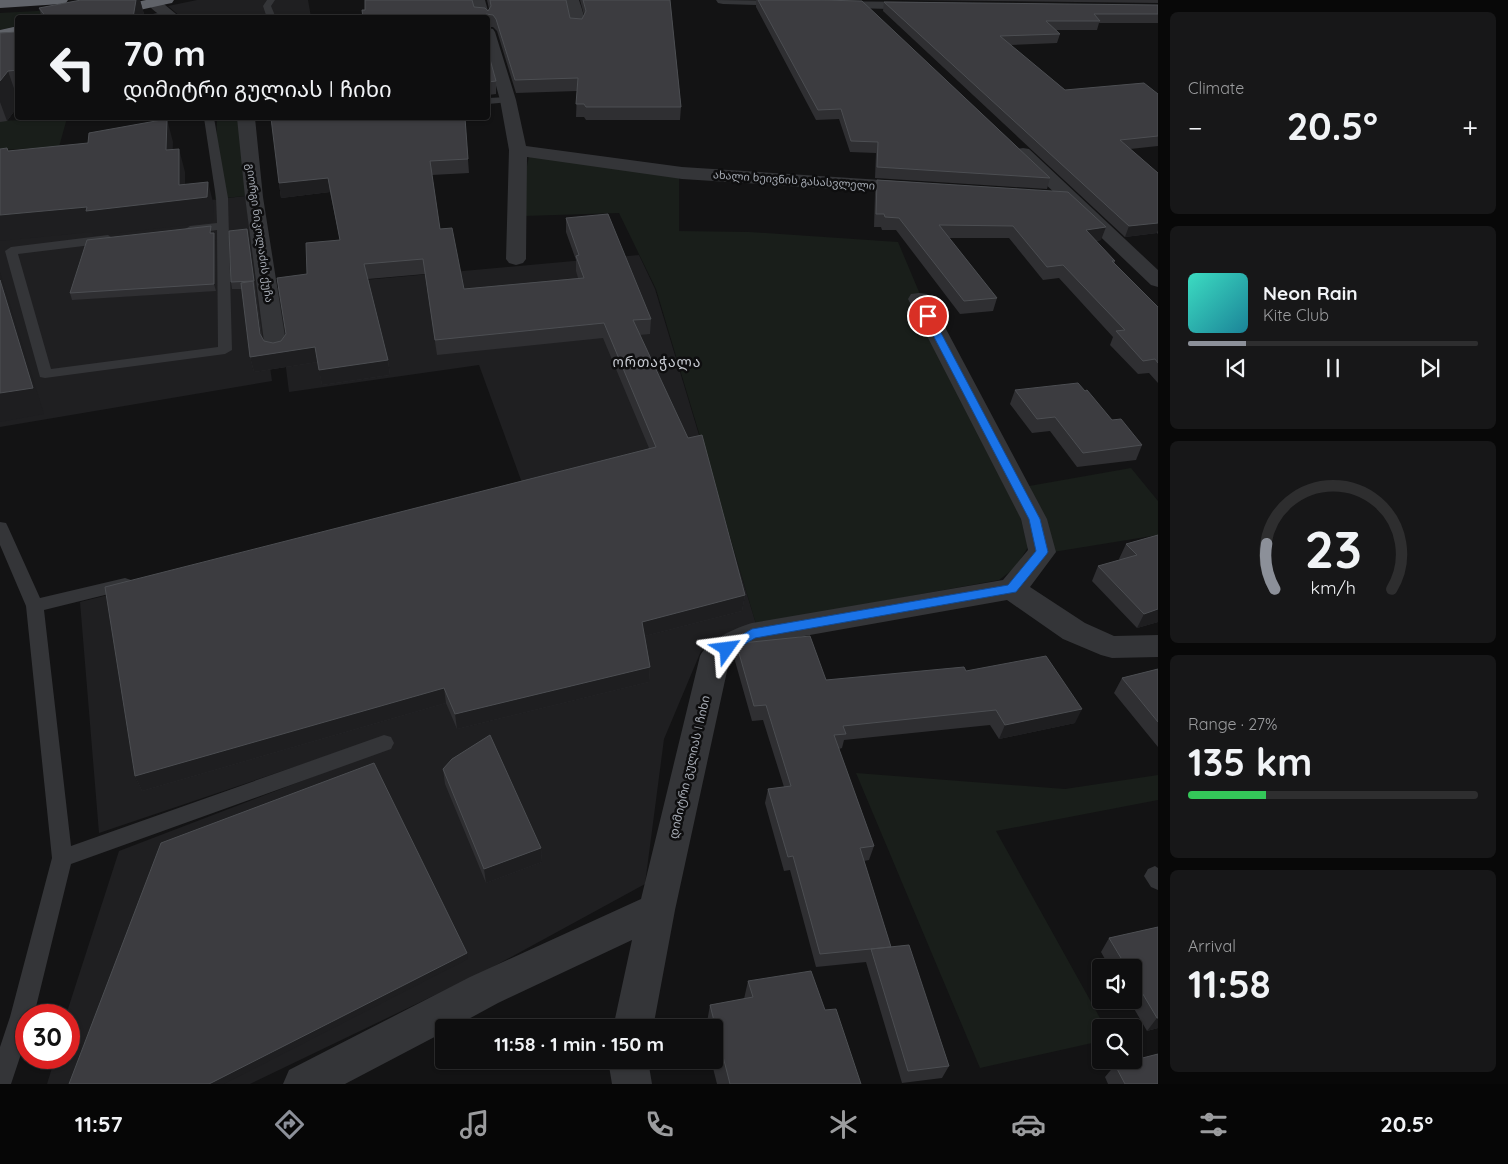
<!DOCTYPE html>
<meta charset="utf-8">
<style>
:root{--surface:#0e0e0f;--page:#171718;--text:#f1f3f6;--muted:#9b9c9e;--line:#2e2e2f;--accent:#8c9099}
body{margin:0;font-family:Quicksand,"Noto Sans Georgian",sans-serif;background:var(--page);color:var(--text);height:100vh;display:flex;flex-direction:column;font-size:19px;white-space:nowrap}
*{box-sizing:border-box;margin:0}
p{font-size:16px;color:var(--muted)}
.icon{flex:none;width:28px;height:28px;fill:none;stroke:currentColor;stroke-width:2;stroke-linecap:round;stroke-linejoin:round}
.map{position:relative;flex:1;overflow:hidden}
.details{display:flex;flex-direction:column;gap:12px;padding:12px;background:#080808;width:350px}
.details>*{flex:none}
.top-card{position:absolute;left:15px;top:15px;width:475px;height:105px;border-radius:5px;box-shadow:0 1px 4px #0004,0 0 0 1px var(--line);background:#0e0e0f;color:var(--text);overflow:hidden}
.tools{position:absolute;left:1092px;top:959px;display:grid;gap:10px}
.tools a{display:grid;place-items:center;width:50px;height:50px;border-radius:5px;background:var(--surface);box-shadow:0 1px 4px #0004,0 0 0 1px var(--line);font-size:25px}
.speed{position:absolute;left:15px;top:1004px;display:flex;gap:10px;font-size:25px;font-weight:700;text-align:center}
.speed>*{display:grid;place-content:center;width:65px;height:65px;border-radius:50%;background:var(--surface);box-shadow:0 1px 4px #0004,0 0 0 1px var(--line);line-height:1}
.speed .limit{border:8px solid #d22;background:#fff;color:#111}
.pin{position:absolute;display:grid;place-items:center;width:42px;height:42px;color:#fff;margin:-21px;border:2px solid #fff;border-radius:50%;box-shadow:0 1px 5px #0007}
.me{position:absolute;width:55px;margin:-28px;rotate:59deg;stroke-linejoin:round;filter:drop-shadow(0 0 4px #0008)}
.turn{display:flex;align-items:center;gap:18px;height:105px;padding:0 25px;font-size:22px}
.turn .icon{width:65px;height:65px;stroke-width:2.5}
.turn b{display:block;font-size:35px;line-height:42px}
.big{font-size:38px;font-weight:700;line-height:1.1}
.details .card{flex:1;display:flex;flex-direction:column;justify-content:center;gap:8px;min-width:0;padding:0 18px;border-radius:8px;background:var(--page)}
.details .dial{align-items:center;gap:0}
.dial svg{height:130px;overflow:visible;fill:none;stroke:var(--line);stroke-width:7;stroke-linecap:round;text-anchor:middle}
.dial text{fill:var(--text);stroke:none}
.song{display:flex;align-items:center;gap:15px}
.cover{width:60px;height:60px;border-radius:8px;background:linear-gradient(135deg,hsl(170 70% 55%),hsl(190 70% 35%))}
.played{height:5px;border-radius:2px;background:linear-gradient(90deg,var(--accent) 20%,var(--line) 20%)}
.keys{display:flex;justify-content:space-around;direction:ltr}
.heat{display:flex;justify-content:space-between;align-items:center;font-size:28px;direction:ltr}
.charge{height:8px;border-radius:4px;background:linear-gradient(90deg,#34c759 27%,var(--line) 0)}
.trip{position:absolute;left:435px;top:1019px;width:288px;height:50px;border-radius:5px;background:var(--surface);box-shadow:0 1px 4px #0004,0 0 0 1px var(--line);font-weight:700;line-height:50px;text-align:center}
.dock{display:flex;height:80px;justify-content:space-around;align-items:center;background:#060606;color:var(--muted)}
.dock .icon{width:35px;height:35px}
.dock .active{color:var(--accent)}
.dock b{font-size:22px;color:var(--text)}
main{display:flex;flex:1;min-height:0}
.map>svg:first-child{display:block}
.built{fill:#1f1f21}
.green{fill:#191e1a}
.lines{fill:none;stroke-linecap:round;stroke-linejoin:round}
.lane{fill:#343538;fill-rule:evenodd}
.street{fill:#343538;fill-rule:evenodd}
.highway{fill:#606369;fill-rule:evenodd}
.wall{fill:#2f2f32}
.shaded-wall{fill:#1e1e20}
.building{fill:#3c3c40;stroke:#4c4e52}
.route{fill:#1a73e8;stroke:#114b97}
.labels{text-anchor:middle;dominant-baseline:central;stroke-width:5;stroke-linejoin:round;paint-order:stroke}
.far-street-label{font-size:11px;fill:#a5aab3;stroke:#0e0e0f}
.street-label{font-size:12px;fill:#a5aab3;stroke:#0e0e0f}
.neighbourhood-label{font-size:14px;letter-spacing:1px;fill:#c6c9d0;stroke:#0e0e0f}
</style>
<main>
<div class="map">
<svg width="1158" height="1084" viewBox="0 0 1158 1084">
<rect width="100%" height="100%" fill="#131314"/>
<path class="built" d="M197,0H308L311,17H181L168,6Z
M245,196L272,381L0,427V225Z
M639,255L655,289L756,624L701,651L664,739L645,884L489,969L250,1084H47L55,1058H69V1015H66L119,851L393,746L386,736L99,833L80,602L525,491L479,365L289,392L276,288Z"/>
<path class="green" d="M54,10L58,17L18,18L17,26L0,30V13Z
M67,118L59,147L0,150V121Z
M217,118H242L245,196L215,199Z
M529,156L679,176V231L749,232L898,242L983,444L1020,516L1028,547L1016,567L999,580L756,624L656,289L619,213L524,216L522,191Z
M1131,468L1158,501V535L1053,552L1029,486Z
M856,773L1065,789L1158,775V800L996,831L1105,1027L1101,1028V1041L980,1068Z"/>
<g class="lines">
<path class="lane" d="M267,0H275L271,6L276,18H267L263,6Z
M168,11L171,12V16L133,18Z
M508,97L513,100L511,102L488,104V98Z
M204,118H214L228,198L232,350L225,354L45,378L40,377L5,251L11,247L108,235L114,239L108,243L18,254L51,369L218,347L217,230L190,234L184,230L190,226L217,223L216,198Z
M0,522L6,523L8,527L40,598L125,578L131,580L133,584L131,588L125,590L44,610L71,846L384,735L391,737L394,743L391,749L71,864L34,1015H26V1039L11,1084H0V1047L10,1017L52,858L26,606L0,545Z
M1155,866L1158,868V890L1151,887L1144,876L1148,869Z"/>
<path class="street" d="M149,0H159L181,18C165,18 157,16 147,3Z
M471,0H485L490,18L488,21V18H476Z
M565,0H579C582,9 587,21 582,29H572C567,21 568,9 565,0Z
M716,0L922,2L927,3L929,6L927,9L922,10L723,4L718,3Z
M488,28L493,29L495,32L516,100L526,146L682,167L912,182L919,184L921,188L919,192L912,194L682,179L527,157L526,259L523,263L516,265L509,263L506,259L509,150L500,100L488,57Z
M237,118H255L263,197L287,349L284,354L276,356L268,354L265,349L245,197Z
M1023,148L1029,149L1158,270V287L1151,285L1017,157L1014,153L1017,149Z
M919,293L927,294L930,299L1047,519L1056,552L1030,587L1085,623L1114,636L1158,635V657L1112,658L1101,655L1063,639L1007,600L759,644L729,662L675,910L653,1028H613L632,940L498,1003L452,1028H444V1032L345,1084H283L289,1070L470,977L641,899L700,656C708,640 735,628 752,623L1003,580L1028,550L1021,519L908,299L911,294Z
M608,1060H648L652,1084H612Z"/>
<path class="highway" d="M0,0H68L66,3L61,4L0,8Z
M146,0H174L172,3L167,4L103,18H73L80,14Z
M18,26V35L0,38V30Z"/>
</g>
<path class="wall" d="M140,0L145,18H42L39,8Z
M487,0H566L570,18L582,19L584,15L580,0H670L681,107L680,120H586L584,117H576L577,91L516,93L497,31L493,27H488V18H363L474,7L488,11L489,9Z
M756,0H820L1050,178L1047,189L875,178L876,153L850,152L839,119L816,120L756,7Z
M901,0H1158V3Z
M884,2L1158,5V23H1099L1097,30H1056L1060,34L1057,43L1010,45L1065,90L1158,94V146L1130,149L1158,173V234L1157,233L1125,237L883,11Z
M18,32V106L7,121L0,122V33Z
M488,52L496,81V94L488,95Z
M100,118H160L100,119Z
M465,118L469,173L432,175L440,229L464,289L578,278L576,271V260L566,232V218L651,319L650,334L639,335L745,595L742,611L645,636L650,667L649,682L457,729L446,703L142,791L135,776L649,448L603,338L437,355L425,274L368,279L388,360L390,375L322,385L318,362L254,372L250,357L242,289H232L231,282L247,229L262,337L264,341L273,343L281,341L286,334L307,274L340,240L330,192L281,198L279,183Z
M877,180L1101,240L1096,241L1115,261L1114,264L1158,307V383L1149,373L1138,374L1110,345L1113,337L1059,278L1043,280L1009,238H949L997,298L993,311L960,314L896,230H882L881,227H874L875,193Z
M212,233H214L215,240L216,291L72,300L70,293Z
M1015,390L1085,391L1112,420L1142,445L1136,460L1077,467L1050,431L1032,433L1010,404Z
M1158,535V622L1137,628L1092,581L1098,566L1120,560L1119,559L1126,544Z
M737,646L826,680L966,671L1075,723L999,739L990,725L844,740L842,748L839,749L874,846L869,860L864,861L891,947L949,1066L942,1078L902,1083L866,962L816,967L790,870L784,871L765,803L768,789L784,787L763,720L752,721L735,661Z
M1158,669V747L1114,693L1122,678Z
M443,769L541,848L542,862L486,883L445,784Z
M1158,927V1028L1147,1031L1129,1000H1134V968H1110L1101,952L1109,938Z
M748,981L825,1010L861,1084H717L711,1060H714V1028H706L710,1005L744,999Z
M1115,1065L1158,1084H1108L1105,1077Z"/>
<path class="shaded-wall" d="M136,0H140L145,18H133Z
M8,71L18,100V106L7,121L0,102V81Z
M167,119L173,142L172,174L166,150Z
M179,149L185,172V200L208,182L214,206L213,222L94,236L92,232L0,241V215L179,185Z
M328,178L330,192L281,198L279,183Z
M1158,223V230L1157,233L1125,237L1129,226Z
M1106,227L1101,240L1081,243L1086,230Z
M214,233L215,240L216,291L214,284Z
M0,272L44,414L0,422Z
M253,281L256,296L263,349L260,334Z
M315,347L318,362L254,372L250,357Z
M388,360L390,375L322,385L319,370Z
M745,595L742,611L641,637L642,622Z
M1158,609V622L1137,628L1144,614Z
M650,667L649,682L457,729L455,714Z
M444,688L446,703L142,791L135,776Z
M1082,709L1075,723L999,739L1005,725Z
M541,848L542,862L486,883L484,869Z
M467,953L468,959L224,1084H209Z
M1157,1018H1158V1028L1147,1031Z"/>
<path class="building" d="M81,0H136L133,18H47L39,8Z
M365,0H472L474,7L485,8L488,11L491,6L490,0H566L570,18L582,19L586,11L583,0H670L681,107H586L584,104H576L578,78L515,80L496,19L493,15L486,14V18H363L362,10H365Z
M758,0H820L862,1L1050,178L877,167L878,142L851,141L841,109L818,110Z
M884,2L1158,5V14H1094L1100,21H1046L1060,34L1000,36L1065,90L1144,83L1158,94V136L1120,140L1158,173V223L1129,226Z
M18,32V70L8,71L0,81V33Z
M488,52L496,81L488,82Z
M271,118H465L468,159L430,161L440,229L452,228L464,289L584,278L576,256L579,255L566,218L608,214L651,319L633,320L688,438L702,435L745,595L642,622L650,667L455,714L444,688L135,776L105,587L656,447L604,323L435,340L423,259L364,264L388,360L319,370L315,347L250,357L241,283L253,281L260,334L264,341L273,343L281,341L286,334L277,278L307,274L306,243L340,240L328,178L279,183Z
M167,119L166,150L179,149V185L208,182L207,197L86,211L87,207L0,215V149L7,148L8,151L88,143L89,133Z
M877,180L1068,192L1106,227L1086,230L1115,261H1112L1158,307V363L1155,359L1143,361L1116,331L1125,330L1063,265L1047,267L1013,226L939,225L997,298L964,301L899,218L885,217L884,214H876Z
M211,226L210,233H214V284L70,293L87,240Z
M247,229L254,281L231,282L229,231Z
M0,280L33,388L0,393Z
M1078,383L1085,391L1087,390L1112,420L1121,419L1142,445L1083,453L1055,417L1037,419L1015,390Z
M1158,535V609L1144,614L1098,566L1137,555L1126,544Z
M810,636L826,680L964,667L966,671L1046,656L1082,709L1005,725L996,710L843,726L846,734L834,735L874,846L860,848L891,947L820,954L793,856L788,857L768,789L791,786L766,705L754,706L737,646L742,643Z
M1158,669V722L1122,678Z
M490,735L541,848L484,869L443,769L452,759Z
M374,763L467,953L209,1084H69L161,843Z
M1158,927V1018H1157L1134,979V968H1127L1109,938Z
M909,945L949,1066L908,1071L871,949Z
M811,971L825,1010L836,1009L861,1084H730L710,1005L753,997L748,981Z
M1158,1054V1084H1125L1115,1065Z"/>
<path class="route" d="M928,313L932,316L1040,519L1048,552L1046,555L1016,592L755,638L732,652H723L721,649L723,646L752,629L1008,585L1036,551L1029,519L923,316Z"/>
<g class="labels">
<g class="far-street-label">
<text transform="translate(794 180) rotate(4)">ახალი ხეივნის გასასვლელი</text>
<text transform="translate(260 233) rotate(82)">გიორგი ნიკოლაძის ქუჩა</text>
</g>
<g class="street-label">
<text transform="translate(689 767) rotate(-77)">დიმიტრი გულიას I ჩიხი</text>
</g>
<g class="neighbourhood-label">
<text x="657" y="362">ორთაჭალა</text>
</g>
</g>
</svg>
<div class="tools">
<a><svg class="icon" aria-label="sound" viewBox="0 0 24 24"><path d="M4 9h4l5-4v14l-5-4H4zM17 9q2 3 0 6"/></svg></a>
<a><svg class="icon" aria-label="search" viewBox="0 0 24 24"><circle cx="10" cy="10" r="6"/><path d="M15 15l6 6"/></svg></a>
</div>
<div class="speed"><div class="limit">30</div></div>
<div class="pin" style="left:928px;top:316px;background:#d93025"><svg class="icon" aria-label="arrive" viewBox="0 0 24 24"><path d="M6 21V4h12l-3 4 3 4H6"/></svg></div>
<svg class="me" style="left:727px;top:649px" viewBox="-20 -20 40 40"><path d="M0-17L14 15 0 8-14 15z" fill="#1a73e8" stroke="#fff" stroke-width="4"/></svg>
<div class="trip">11:58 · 1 min · 150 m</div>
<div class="top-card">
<div class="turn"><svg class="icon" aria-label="left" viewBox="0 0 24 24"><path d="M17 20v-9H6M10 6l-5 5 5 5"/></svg><div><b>70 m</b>დიმიტრი გულიას I ჩიხი</div></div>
</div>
</div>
<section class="details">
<div class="card"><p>Climate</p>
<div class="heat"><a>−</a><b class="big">20.5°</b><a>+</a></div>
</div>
<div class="card">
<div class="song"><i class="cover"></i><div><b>Neon Rain</b><p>Kite Club</p></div></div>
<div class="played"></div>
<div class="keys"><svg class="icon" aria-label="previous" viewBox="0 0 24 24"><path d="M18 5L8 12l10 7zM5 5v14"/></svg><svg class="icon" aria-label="pause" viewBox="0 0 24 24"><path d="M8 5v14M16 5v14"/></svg><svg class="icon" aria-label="next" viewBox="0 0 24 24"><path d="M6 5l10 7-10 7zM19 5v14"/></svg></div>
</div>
<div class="card dial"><svg viewBox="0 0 100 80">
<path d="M14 69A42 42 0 1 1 86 69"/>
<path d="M14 69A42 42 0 0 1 9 41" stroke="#8c9099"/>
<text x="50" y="56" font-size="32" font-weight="700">23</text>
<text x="50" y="72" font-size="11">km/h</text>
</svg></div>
<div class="card"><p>Range · 27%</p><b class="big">135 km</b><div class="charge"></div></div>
<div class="card"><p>Arrival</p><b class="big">11:58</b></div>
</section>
</main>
<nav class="dock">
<b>11:57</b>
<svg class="icon active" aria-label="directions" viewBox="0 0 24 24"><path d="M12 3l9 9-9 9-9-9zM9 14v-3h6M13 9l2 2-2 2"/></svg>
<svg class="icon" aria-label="music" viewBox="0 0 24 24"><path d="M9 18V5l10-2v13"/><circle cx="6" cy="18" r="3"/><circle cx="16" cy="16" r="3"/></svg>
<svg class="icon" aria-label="phone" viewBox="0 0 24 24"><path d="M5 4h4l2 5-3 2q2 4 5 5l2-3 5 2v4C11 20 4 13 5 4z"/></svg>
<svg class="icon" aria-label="climate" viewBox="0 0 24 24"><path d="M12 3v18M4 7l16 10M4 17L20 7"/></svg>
<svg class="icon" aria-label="car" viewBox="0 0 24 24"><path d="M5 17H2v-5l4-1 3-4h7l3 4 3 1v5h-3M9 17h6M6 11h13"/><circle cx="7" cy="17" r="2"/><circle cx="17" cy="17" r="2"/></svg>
<svg class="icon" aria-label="filters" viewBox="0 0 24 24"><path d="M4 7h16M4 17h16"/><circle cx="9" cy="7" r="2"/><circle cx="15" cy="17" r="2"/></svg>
<b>20.5°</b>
</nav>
